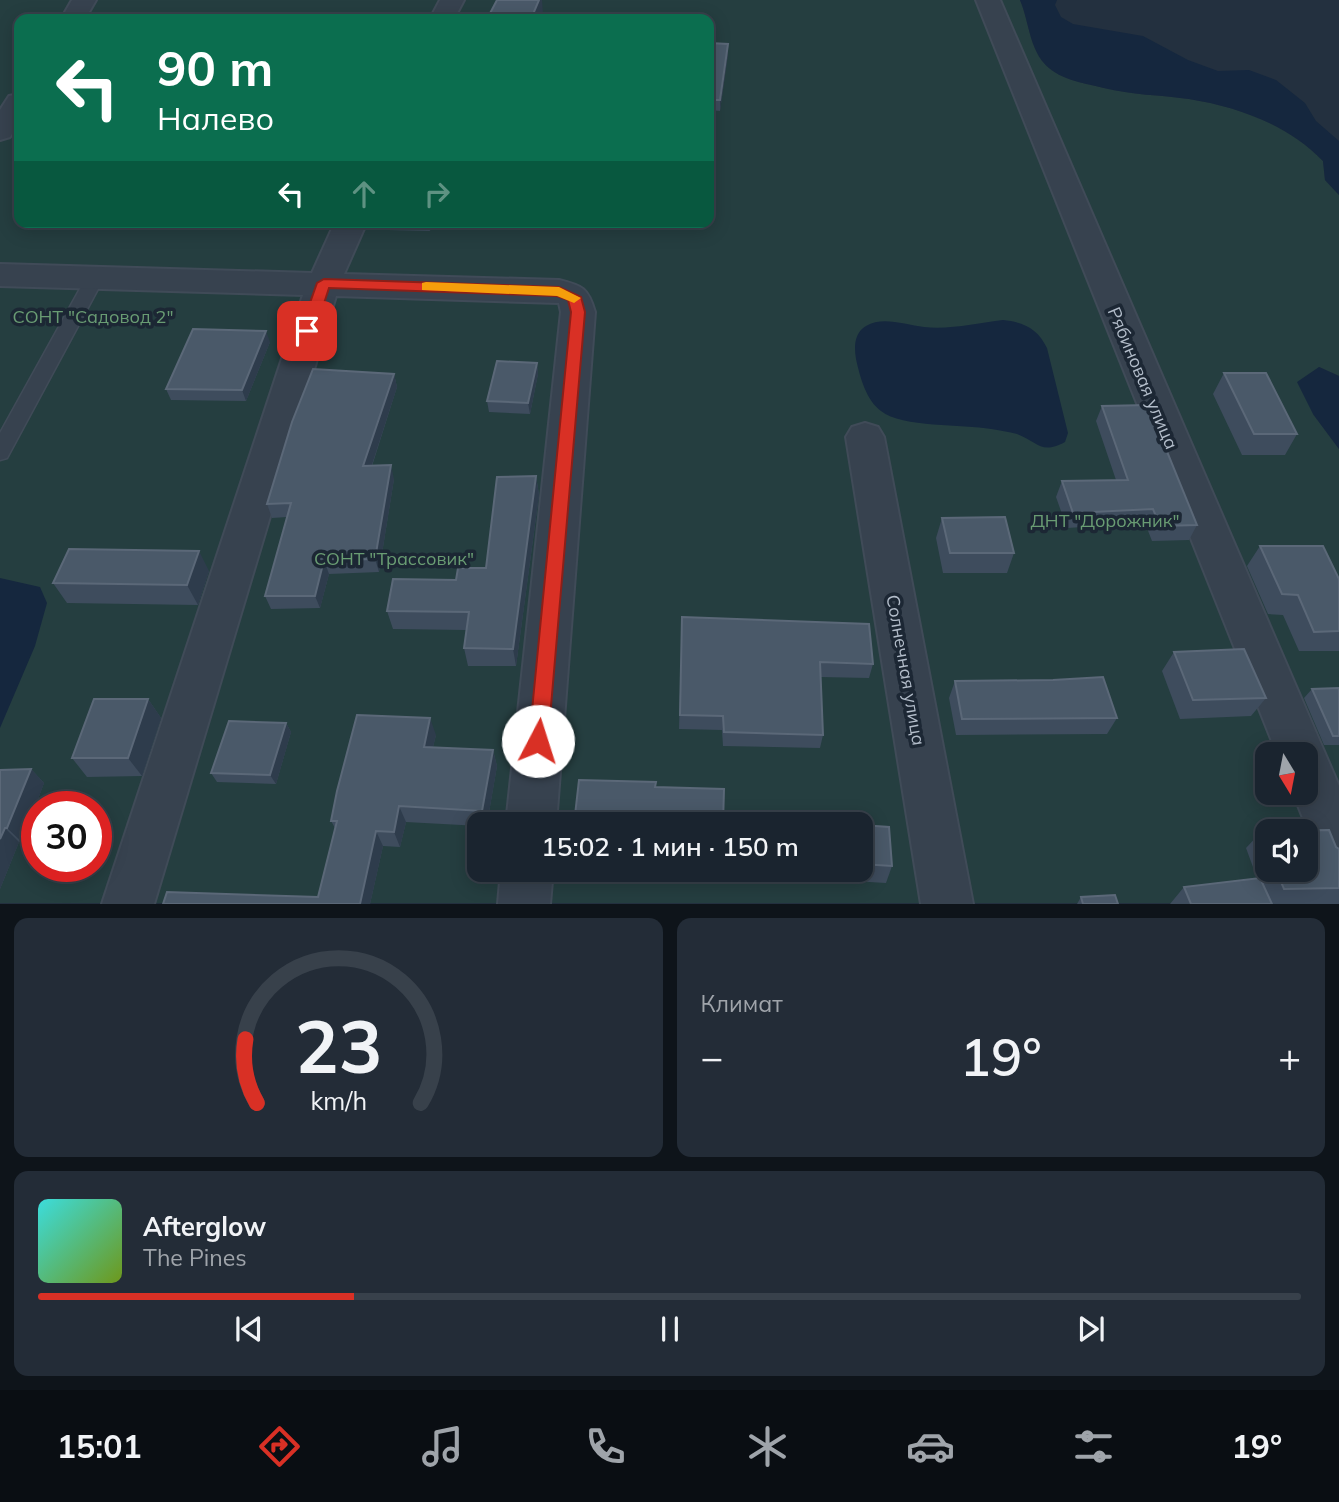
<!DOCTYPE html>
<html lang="ru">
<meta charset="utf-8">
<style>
:root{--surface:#1a242f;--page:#232c37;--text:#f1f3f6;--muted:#9fa4aa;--line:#38414b;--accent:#d93025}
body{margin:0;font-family:Mulish,sans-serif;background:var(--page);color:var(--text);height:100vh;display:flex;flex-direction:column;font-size:26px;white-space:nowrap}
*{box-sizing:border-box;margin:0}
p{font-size:23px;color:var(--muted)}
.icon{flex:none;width:38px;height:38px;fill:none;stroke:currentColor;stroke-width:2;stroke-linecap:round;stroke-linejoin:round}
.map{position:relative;height:904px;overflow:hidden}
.side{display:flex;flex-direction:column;gap:14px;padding:14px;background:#0e141a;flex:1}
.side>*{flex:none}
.banner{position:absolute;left:14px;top:14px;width:700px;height:214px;border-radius:14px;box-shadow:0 4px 18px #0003,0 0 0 2px var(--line);background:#0b6e4f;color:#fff;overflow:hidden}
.needle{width:46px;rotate:170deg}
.tools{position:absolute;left:1255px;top:742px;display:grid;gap:14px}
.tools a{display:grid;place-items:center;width:63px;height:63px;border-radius:14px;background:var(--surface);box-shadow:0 4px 18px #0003,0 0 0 2px var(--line);font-size:35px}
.speed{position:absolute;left:21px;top:791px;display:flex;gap:14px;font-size:35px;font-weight:700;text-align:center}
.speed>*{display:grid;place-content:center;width:91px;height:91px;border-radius:50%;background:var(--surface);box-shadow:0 4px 18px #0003,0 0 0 2px var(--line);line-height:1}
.speed .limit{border:10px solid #d22;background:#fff;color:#111}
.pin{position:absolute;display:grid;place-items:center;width:60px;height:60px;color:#fff;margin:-30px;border-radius:14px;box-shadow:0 4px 10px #0006}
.me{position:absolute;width:77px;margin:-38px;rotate:5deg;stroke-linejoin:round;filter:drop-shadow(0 0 5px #0008)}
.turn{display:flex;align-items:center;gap:24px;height:147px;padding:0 28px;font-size:32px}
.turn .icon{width:91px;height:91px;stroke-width:2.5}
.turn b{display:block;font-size:49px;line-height:60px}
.lanes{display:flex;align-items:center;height:66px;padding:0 28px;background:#0003;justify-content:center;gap:35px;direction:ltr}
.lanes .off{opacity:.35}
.big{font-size:52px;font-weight:600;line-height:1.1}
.side .card{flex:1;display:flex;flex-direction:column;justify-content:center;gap:10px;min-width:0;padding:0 24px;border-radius:14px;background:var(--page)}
.side .dial{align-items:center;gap:0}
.dial svg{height:182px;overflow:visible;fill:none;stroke:var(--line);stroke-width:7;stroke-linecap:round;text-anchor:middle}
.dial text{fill:var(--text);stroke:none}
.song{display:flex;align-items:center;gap:21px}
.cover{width:84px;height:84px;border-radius:10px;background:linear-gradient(135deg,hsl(180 70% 55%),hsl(80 70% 35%))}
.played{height:7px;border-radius:4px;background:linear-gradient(90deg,var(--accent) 25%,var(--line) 25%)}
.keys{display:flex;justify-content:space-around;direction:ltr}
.heat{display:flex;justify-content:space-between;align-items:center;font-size:38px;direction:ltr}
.side .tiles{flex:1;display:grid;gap:14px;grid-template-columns:1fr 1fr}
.card:last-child{grid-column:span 2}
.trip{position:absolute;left:467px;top:812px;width:406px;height:70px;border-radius:14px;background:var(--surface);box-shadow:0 4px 18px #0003,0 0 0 2px var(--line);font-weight:600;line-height:70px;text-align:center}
.tabs{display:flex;height:112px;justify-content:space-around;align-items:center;background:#0a0e13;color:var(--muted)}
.tabs .icon{width:49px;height:49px}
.tabs .on{color:var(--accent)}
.tabs b{font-size:32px;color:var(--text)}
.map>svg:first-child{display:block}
.green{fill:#253e40;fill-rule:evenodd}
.water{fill:#15273e}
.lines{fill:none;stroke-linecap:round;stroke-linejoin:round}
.lane-casing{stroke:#404b58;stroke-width:3}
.street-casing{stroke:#404b58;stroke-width:4}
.lane{fill:#37424f;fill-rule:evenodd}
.street{fill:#37424f;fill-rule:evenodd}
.wall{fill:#3e4c5d;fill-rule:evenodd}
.shaded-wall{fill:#2e3c4c}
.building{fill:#4a5969;stroke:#5b6878;stroke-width:2}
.route{fill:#d93025;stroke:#8d1f18;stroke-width:2}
.slow{fill:#f59e0b}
.labels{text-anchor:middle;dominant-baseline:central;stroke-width:7;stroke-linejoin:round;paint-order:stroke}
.park-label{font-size:18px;fill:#699c73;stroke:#1c2734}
.street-label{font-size:18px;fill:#b3bdca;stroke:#1c2734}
</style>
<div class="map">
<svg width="1339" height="904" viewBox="0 0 1339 904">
<rect width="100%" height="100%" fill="#23303f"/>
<path class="green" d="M0,0H1020C1030,23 1029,55 1053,71C1067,81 1088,84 1104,88C1132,95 1161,95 1189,99C1239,107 1288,125 1323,161L1325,180L1339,195V376L1319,367L1313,414L1339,449V903H0ZM19,19H709V222H19ZM1267,754H1306V793H1267ZM37,807H96V866H37ZM480,824H861V870H480ZM1267,831H1306V870H1267Z"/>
<path class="water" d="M1020,0H1057L1055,5L1061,17L1073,24L1143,36L1188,60L1218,71L1249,70L1276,80L1305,103L1316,121L1339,141V195L1325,180L1323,161C1288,125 1239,107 1189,99C1161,95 1132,95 1104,88C1088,84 1067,81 1053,71C1029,55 1030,23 1020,0Z
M1003,320C1024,322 1038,329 1047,348L1068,433L1065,442C1041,455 1038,442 1017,434C1009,432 999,430 991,429C963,424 902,428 881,411C866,400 860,377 856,359C854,347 854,333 866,326C883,316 905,325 924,327C949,330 978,323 1003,320Z
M1319,367L1339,376V449L1313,414L1297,382Z
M0,578L40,587L47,603L35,646L0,728Z"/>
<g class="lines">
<defs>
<path id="lane" d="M96,270L105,276L7,458L0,460V433L87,276Z"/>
<path id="street" d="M72,0H96L85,19H61Z
M440,0H464L454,19H430Z
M976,0H1000L1339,786V871L1321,863L1293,793H1306V754H1277Z
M19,94V123L10,137L0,140V110L9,96Z
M335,222H367L344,274L559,280C583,286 588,288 595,312L556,824H506L561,312L559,303L336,296L154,904H102L303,295L0,286V264L312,273Z
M865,423L878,427L884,437L973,904H921L846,437L852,427Z
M501,870H553L550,904H498Z"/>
</defs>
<use href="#lane" class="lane-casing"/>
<use href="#street" class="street-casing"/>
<use href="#lane" class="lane"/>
<use href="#street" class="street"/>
</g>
<path class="wall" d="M709,43L728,54L720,111L709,110Z
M385,222H433L430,231L387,230Z
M270,342L246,401L171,400L166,389Z
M537,363L538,374L530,414L489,412L487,401Z
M1224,373L1297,434L1285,455H1242L1213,394Z
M394,374L397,387L372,466L394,479L379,572L329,574L320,608L271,609L265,596L287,517L272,518L267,504Z
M1102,406L1197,525L1189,540L1152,541L1145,523L1067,528L1056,497L1062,481L1116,480L1096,421Z
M536,476L539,495L516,666H468L464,648L466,630L393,629L387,611L456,580L486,568Z
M942,518L1014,553L1007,573H943L936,538Z
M1260,546L1339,579V651H1299L1283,615L1268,614L1247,566Z
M209,571L198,605L67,603L53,583Z
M682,617L873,664L869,678L821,677L823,735L820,748L723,746L722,730L679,729Z
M1174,652L1266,698L1251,716L1180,719L1162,671Z
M1053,680L1117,718L1107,734L956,735L949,698L955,681Z
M1339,688V745H1324L1304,698L1312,689Z
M148,699L161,718L142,776L87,777L72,758Z
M286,723L291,732L276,784L217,782L211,773Z
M436,735L433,747L493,750L497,766L487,824H480V826L406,822L400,847L383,846L370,904H163L318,897L335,828L331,821Z
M31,769L44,783L22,842H19L0,889V770Z
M861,825L892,866L886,883L802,878V870H861Z
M1329,830L1336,847L1339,849V904H1170L1184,887L1257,878L1246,848L1262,831ZM1267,831H1306V870H1267Z
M1081,897L1118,904H1077Z"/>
<path class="shaded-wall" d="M539,0H542L543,14L541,19H531Z
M728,44V54L720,111V100Z
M428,222H433L430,231Z
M266,331L270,342L246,401L242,390Z
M537,363L538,374L530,414L528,403Z
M394,374L397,387L367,480L363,466Z
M391,465L394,479L379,572L375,559Z
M536,476L539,495L516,666L513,649Z
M199,551L209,571L198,605L187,585Z
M324,560L329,574L320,608L315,596Z
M148,699L161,718L142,776L128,758Z
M430,718L436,735L429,763L424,747Z
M286,723L291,732L276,784L270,775Z
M493,750L497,766L487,824H486L482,811Z
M31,769L44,783L22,842L7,828Z
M399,806L406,822L400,847L394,832Z
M5,828L19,842L0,889V839Z
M376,831L383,846L370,904H360Z"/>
<path class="building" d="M497,0H539L531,19H487Z
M709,43L728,44L720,100H709Z
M193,329L266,331L242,390L166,389Z
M497,361L537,363L528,403L487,401Z
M313,369L394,374L363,466L391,465L375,559L324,560L315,596H265L291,503L267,504L292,422Z
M1224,373H1266L1297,434H1254Z
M1148,405L1197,525L1160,526L1153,509L1073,513L1062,481L1128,480L1102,406Z
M536,476L513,649L464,648L469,612L387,611L393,579L456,580L458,568H486L497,477Z
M1005,517L1014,553H950L942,518Z
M1260,546H1323L1339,579V631L1314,632L1298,595L1282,594Z
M69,549L199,551L187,585L53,583Z
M682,617L869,624L873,664L820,662L823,735L724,732L723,716L680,715Z
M1244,649L1266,698L1193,700L1174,652Z
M1103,677L1117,718L962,719L955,681L1053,680Z
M1339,688V736H1333L1312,689Z
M94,699H148L128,758H72Z
M357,715L430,718L424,747L493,750L482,811L399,806L394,832L376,831L360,904H163L167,892L318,897L337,821H331L337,791Z
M229,721L286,723L270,775L211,773Z
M31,769L7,828H5L0,839V770Z
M579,780L656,782L655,787L724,789L723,824H574Z
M805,822L842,824H805Z
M861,825L889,827L892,866L861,864Z
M1329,830L1336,847L1339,849V888L1284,889L1276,870H1306V831H1267V845L1262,831Z
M1260,878L1272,904H1191L1184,887Z
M1115,895L1118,904H1083L1081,897Z"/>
<path class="route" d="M324,279L559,287L581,297L585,312L548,741L545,747L538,750L532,747L529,741L571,312L568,300L557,296L329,288L315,331L312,335H302L300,331L317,283Z"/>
<path class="slow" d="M426,282L559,287L581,298L574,303L557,296L422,290V283Z"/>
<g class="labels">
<g class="park-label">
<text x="93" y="316">СОНТ "Садовод 2"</text>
<text x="1105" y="520">ДНТ "Дорожник"</text>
<text x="394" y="558">СОНТ "Трассовик"</text>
</g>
<g class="street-label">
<text transform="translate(1143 378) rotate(67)">Рябиновая улица</text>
<text transform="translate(906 670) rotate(80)">Солнечная улица</text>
</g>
</g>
</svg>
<div class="tools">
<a><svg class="needle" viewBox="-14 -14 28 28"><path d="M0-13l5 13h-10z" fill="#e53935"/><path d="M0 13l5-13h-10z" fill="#9fa4aa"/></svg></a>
<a><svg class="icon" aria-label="sound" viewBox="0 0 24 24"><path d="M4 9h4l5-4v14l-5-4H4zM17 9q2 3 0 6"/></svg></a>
</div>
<div class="speed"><div class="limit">30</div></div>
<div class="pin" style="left:307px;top:331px;background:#d93025"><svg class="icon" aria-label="arrive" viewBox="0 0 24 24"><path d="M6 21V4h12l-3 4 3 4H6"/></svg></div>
<svg class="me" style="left:538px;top:741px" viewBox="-20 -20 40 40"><circle r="19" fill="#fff"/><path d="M0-13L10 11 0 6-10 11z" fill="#d93025"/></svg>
<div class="trip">15:02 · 1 мин · 150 m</div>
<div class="banner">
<div class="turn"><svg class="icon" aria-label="left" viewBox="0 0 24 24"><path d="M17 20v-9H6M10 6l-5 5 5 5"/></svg><div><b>90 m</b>Налево</div></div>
<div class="lanes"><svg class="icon" aria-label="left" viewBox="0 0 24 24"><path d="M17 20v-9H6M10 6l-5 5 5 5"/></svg><svg class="icon off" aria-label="ahead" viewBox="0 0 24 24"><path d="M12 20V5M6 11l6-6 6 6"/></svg><svg class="icon off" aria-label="right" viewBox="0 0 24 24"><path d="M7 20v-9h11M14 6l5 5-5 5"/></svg></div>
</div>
</div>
<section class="side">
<div class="tiles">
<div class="card dial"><svg viewBox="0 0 100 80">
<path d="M14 69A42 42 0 1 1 86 69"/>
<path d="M14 69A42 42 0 0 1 9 41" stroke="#d93025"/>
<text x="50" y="56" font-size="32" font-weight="700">23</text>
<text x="50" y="72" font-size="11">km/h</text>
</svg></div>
<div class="card"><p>Климат</p>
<div class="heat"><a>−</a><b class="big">19°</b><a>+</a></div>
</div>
<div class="card">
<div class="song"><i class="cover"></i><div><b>Afterglow</b><p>The Pines</p></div></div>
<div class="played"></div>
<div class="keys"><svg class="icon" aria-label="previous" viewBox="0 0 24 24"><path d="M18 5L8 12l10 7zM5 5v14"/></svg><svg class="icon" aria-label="pause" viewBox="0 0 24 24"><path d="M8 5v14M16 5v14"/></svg><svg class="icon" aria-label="next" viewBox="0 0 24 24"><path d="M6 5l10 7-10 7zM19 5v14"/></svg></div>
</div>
</div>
</section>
<nav class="tabs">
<b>15:01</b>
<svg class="icon on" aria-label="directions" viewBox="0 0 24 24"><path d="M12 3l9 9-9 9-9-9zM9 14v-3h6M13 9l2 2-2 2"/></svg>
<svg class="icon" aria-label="music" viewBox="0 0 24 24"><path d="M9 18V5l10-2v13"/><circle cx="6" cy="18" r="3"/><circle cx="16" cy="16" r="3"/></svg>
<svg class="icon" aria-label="phone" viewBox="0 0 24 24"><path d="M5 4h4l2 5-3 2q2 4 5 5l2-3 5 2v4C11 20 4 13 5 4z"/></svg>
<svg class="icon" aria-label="climate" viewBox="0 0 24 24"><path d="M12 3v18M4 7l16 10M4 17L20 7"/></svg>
<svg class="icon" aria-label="car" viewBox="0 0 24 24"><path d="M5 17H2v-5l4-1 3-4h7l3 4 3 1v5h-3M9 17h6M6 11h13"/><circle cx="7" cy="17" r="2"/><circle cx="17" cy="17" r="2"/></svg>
<svg class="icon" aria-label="filters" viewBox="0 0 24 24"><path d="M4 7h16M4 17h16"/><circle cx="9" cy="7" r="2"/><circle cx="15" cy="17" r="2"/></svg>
<b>19°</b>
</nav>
